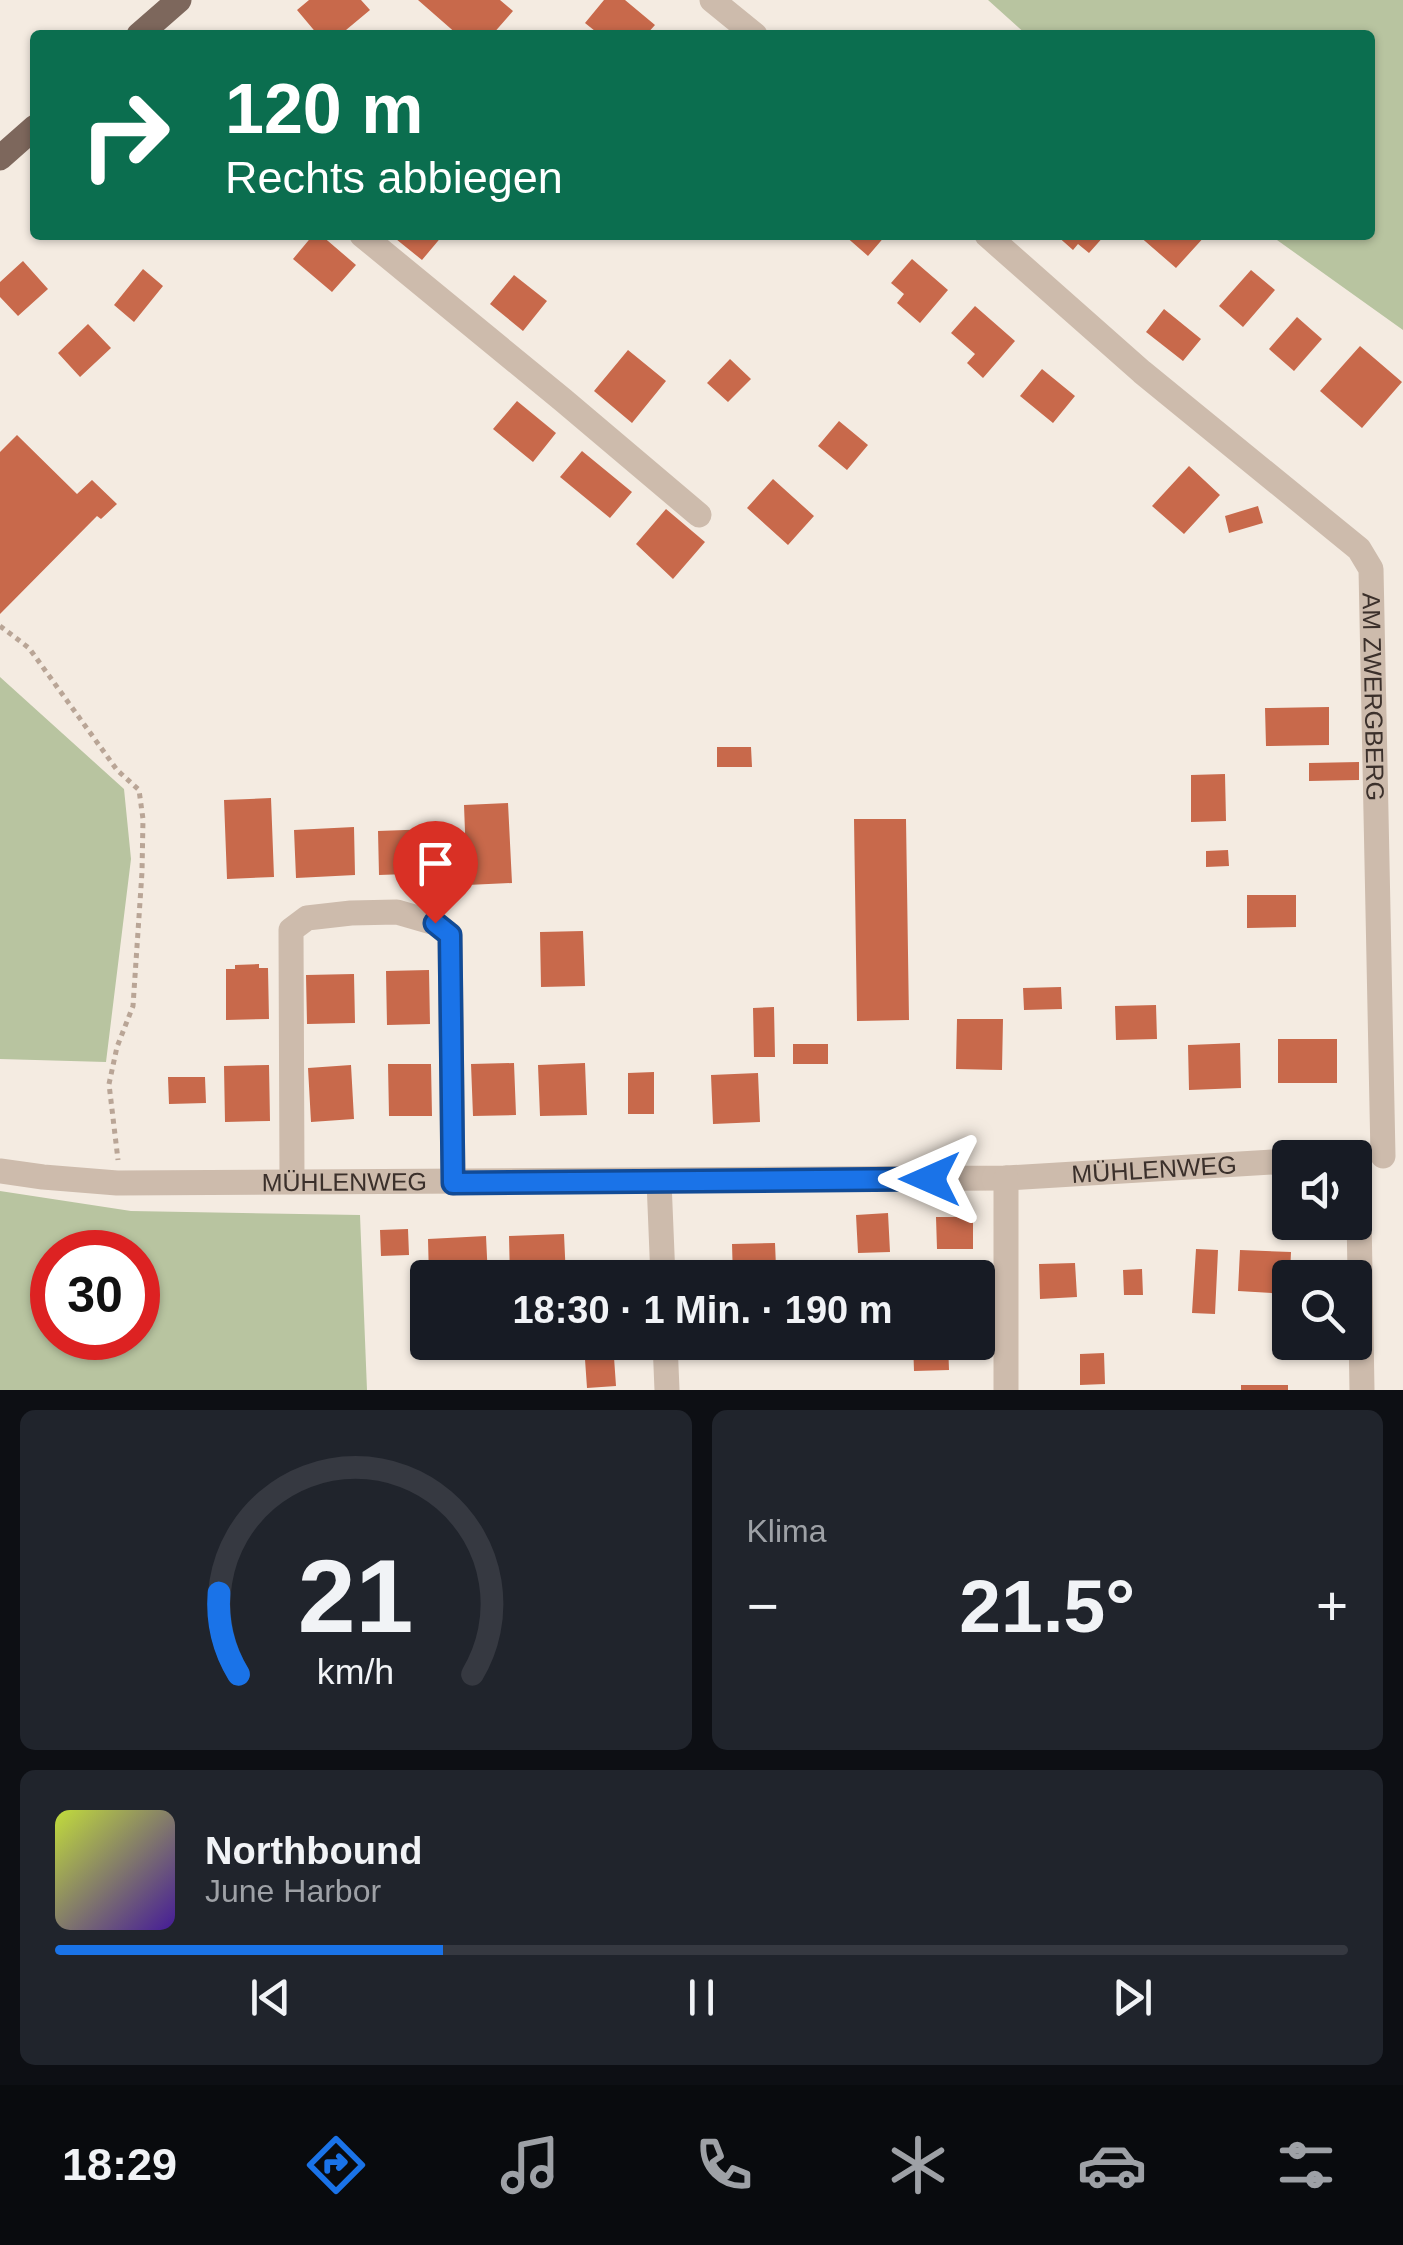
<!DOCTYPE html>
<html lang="de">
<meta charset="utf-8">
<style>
:root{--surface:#171b24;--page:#20242c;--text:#f1f3f6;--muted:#9ea1a6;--line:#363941;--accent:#1a73e8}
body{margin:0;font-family:Helvetica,sans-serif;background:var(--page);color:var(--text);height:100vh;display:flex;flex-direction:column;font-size:38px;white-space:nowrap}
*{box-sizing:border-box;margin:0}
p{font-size:32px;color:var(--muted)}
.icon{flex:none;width:55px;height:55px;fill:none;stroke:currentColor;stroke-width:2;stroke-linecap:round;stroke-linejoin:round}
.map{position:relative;height:1390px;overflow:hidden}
.panel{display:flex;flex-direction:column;gap:20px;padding:20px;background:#0d0f14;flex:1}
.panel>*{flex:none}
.guide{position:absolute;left:30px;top:30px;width:1345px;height:210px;border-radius:10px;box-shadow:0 2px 8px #0004;background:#0b6e4f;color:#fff;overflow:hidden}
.controls{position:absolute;left:1272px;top:1140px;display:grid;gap:20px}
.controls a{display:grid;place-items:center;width:100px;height:100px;border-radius:10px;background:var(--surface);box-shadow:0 2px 8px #0004;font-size:50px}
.speed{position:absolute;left:30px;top:1230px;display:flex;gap:20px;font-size:50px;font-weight:700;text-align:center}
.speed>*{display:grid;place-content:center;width:130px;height:130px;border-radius:50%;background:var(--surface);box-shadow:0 2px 8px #0004;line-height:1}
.speed .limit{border:15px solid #d22;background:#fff;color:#111}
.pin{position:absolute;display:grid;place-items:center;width:85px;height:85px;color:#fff;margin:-102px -42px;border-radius:50% 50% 50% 0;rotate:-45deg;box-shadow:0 0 10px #0007}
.pin .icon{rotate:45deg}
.me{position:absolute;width:110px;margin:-55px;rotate:270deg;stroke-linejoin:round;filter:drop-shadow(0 0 8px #0008)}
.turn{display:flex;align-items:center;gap:35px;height:210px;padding:0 30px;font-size:45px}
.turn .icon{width:130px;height:130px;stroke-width:2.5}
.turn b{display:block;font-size:70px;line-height:85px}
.big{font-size:75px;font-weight:600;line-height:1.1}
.panel .card{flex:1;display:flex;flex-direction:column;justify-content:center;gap:15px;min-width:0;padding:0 35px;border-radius:15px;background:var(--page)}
.panel .dial{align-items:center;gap:0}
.dial svg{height:260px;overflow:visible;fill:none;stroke:var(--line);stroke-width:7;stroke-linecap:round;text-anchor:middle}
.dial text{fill:var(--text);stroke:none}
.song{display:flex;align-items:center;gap:30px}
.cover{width:120px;height:120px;border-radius:15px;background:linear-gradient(135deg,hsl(70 70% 55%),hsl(260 70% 35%))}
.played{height:10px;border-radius:5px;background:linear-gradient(90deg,var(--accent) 30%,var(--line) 30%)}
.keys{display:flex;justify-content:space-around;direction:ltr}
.heat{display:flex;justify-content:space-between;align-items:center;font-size:55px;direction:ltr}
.panel .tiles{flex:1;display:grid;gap:20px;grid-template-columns:1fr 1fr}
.card:last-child{grid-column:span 2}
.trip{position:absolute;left:410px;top:1260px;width:585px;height:100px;border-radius:10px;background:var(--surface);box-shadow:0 2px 8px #0004;font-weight:600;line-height:100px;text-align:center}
.tab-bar{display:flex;height:160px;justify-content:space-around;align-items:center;background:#090b0e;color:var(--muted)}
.tab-bar .icon{width:70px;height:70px}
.tab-bar .selected{color:var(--accent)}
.tab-bar b{font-size:45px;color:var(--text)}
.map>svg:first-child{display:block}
.green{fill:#b8c4a0;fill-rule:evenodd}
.building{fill:#c8694b}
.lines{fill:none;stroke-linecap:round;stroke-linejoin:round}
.path{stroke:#b9a596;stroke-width:5;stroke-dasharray:5 5;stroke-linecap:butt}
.minor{stroke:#cdbbac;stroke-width:25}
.major{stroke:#7d675c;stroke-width:25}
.route-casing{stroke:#114b97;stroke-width:25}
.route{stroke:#1a73e8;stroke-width:18}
.labels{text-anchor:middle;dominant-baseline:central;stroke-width:9;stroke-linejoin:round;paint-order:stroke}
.street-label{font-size:25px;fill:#3b302b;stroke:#fbf5ee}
</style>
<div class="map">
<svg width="1403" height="1390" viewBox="0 0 1403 1390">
<rect width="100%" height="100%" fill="#f4ebe1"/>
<path class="green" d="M988,0H1403V330L1270,235H1370V35H1027Z
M0,677L124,789L131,859L106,1062L0,1059Z
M0,1191L131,1211L360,1215L367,1390H0ZM138,1252V1338H52V1252Z"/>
<path class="building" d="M309,0H361L370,10L340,35H318L297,10Z
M418,0H500L513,11L492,35H458Z
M604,0H625L655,25L646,35H600L585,23Z
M313,235H321L356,265L332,292L293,259Z
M391,235H443L422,260Z
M844,235H886L868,256Z
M1056,235H1105L1089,253L1078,244L1073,250Z
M1138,235H1206L1176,268Z
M912,259L948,290L920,323L897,303L904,294L891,283Z
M23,261L48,289L18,316L0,297V282Z
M143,269L163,286L134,322L114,305Z
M1251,270L1275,290L1243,327L1219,306Z
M514,275L547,301L523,331L490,304Z
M975,306L1015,341L983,378L967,363L975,354L951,333Z
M1164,309L1201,339L1183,361L1146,332Z
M1297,317L1322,339L1294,371L1269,349Z
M88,324L111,348L80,377L58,353Z
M1360,346L1402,382L1362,428L1320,391Z
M628,350L666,381L632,423L594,391Z
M730,359L751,379L728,402L707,383Z
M1042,369L1075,396L1053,423L1020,396Z
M517,401L556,433L533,462L493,429Z
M839,421L868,445L847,470L818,446Z
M17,435L77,494L92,480L117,504L101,519L97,516L0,614V452Z
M582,451L632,492L610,518L560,477Z
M1189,466L1220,495L1184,534L1152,506Z
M773,479L814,516L788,545L747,508Z
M1258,506L1263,523L1229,533L1225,516Z
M666,509L705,542L673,579L636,544Z
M1329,707V745L1266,746L1265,708Z
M717,747H751L752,767H717Z
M1359,762V780L1309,781V763Z
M1225,774L1226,821L1191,822V775Z
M271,798L274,877L227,879L224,800Z
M508,803L512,883L467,885L464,805Z
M854,819H906L909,1020L857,1021Z
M354,827L355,875L296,878L294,830Z
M433,829L435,873L379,875L378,831Z
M1228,850L1229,866L1206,867V851Z
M1247,895H1296V927L1247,928Z
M583,931L585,986L541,987L540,932Z
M259,964V968H268L269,1019L226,1020V969H235V965Z
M429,970L430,1024L387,1025L386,971Z
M354,974L355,1023L307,1024L306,975Z
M1061,987L1062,1009L1024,1010L1023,988Z
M1156,1005L1157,1039L1116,1040L1115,1006Z
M774,1007L775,1057H754L753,1008Z
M957,1019H1003L1002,1070L956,1069Z
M1278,1039H1337V1083H1278Z
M1240,1043L1241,1088L1189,1090L1188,1045Z
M793,1044H828V1064H793Z
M514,1063L516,1115L473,1116L471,1064Z
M585,1063L587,1115L540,1116L538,1065Z
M388,1064H431L432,1116H389Z
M269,1065L270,1121L225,1122L224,1066Z
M351,1065L354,1119L311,1122L308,1068Z
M654,1072V1114H628V1073Z
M758,1073L760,1122L713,1124L711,1075Z
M168,1077H205L206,1103L169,1104Z
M888,1213L890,1252L858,1253L856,1215Z
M936,1217H973V1249H937Z
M408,1229L409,1255L381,1256L380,1230Z
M564,1234L566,1278H510L509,1236Z
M486,1236L488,1278H429L428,1239Z
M775,1243L776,1267H796L797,1278H733L732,1244Z
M1196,1249L1218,1250L1215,1314L1192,1313Z
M1240,1250L1291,1252L1289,1294L1238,1291Z
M843,1261L844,1278H828V1262Z
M1075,1263L1077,1297L1040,1299L1039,1264Z
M1142,1269L1143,1295H1124L1123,1270Z
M913,1342H948L949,1370L914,1371Z
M613,1343L616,1386L587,1388L584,1345Z
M1104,1353L1105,1384L1080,1385V1354Z
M1241,1385H1288V1390H1241Z"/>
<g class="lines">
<path class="path" d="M0,626L29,648L117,770L139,790L143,819L142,872L133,1006L117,1047L109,1084L118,1160"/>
<g class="minor">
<path d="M712,0L755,35"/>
<path d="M362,235L563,400L699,515"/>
<path id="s1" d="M987,235L1142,372L1359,549L1371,569L1383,1156"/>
<path d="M1358,1157L1362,1390"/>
<path id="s2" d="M0,1171L43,1177L117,1183L1006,1178L1290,1161"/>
<path d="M1006,1178V1390"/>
<path d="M292,1181L291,930L307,918L351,913L397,912L435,923L450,935L453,1183"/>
<path d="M659,1181L663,1278"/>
<path d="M665,1342L667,1390"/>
</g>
<path class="major" d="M139,35L179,0
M0,158L35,127"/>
</g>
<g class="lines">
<defs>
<path id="route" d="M435,923L450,935L453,1183L930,1179"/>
</defs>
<use href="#route" class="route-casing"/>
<use href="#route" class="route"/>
</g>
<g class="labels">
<g class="street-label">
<text stroke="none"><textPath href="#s1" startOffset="638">AM ZWERGBERG</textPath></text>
<text stroke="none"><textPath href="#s2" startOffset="1155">MÜHLENWEG</textPath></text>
<text stroke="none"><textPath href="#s2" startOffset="345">MÜHLENWEG</textPath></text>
</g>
</g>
</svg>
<div class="controls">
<a><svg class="icon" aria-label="sound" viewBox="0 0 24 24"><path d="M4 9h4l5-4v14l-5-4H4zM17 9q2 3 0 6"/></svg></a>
<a><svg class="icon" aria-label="search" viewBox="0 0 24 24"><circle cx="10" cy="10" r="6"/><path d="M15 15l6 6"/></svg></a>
</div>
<div class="speed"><div class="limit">30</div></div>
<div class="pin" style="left:435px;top:923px;background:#d93025"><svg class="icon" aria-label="arrive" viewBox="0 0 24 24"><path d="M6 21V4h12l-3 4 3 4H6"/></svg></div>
<svg class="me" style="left:930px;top:1179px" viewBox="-20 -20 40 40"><path d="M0-17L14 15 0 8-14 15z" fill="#1a73e8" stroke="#fff" stroke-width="4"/></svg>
<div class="trip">18:30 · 1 Min. · 190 m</div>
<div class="guide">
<div class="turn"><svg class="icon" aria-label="right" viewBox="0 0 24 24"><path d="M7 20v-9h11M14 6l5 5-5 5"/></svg><div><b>120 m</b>Rechts abbiegen</div></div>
</div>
</div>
<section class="panel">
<div class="tiles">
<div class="card dial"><svg viewBox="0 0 100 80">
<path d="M14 69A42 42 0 1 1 86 69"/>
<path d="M14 69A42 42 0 0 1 8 44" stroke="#1a73e8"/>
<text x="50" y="56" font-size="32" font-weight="700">21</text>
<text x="50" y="72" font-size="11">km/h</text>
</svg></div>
<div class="card"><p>Klima</p>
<div class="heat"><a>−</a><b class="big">21.5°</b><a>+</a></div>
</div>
<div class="card">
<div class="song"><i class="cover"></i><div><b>Northbound</b><p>June Harbor</p></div></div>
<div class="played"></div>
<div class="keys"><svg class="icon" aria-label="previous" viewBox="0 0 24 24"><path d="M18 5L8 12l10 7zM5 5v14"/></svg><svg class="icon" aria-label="pause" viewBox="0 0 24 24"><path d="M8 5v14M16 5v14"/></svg><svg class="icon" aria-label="next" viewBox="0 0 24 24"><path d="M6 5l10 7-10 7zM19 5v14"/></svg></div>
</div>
</div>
</section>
<nav class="tab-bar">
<b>18:29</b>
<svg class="icon selected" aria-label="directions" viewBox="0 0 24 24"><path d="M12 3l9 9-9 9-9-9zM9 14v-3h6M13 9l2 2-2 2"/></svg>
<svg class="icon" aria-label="music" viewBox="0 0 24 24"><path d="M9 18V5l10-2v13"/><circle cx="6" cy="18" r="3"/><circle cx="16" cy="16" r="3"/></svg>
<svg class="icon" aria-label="phone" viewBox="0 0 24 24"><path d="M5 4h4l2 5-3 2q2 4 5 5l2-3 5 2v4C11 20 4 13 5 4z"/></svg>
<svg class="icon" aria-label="climate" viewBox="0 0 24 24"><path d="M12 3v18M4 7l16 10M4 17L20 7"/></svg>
<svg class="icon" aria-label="car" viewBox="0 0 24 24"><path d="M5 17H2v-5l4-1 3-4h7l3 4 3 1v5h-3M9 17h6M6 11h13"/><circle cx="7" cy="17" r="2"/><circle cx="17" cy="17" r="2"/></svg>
<svg class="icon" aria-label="filters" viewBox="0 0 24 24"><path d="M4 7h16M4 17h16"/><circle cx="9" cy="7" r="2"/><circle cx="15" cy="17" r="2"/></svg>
</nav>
